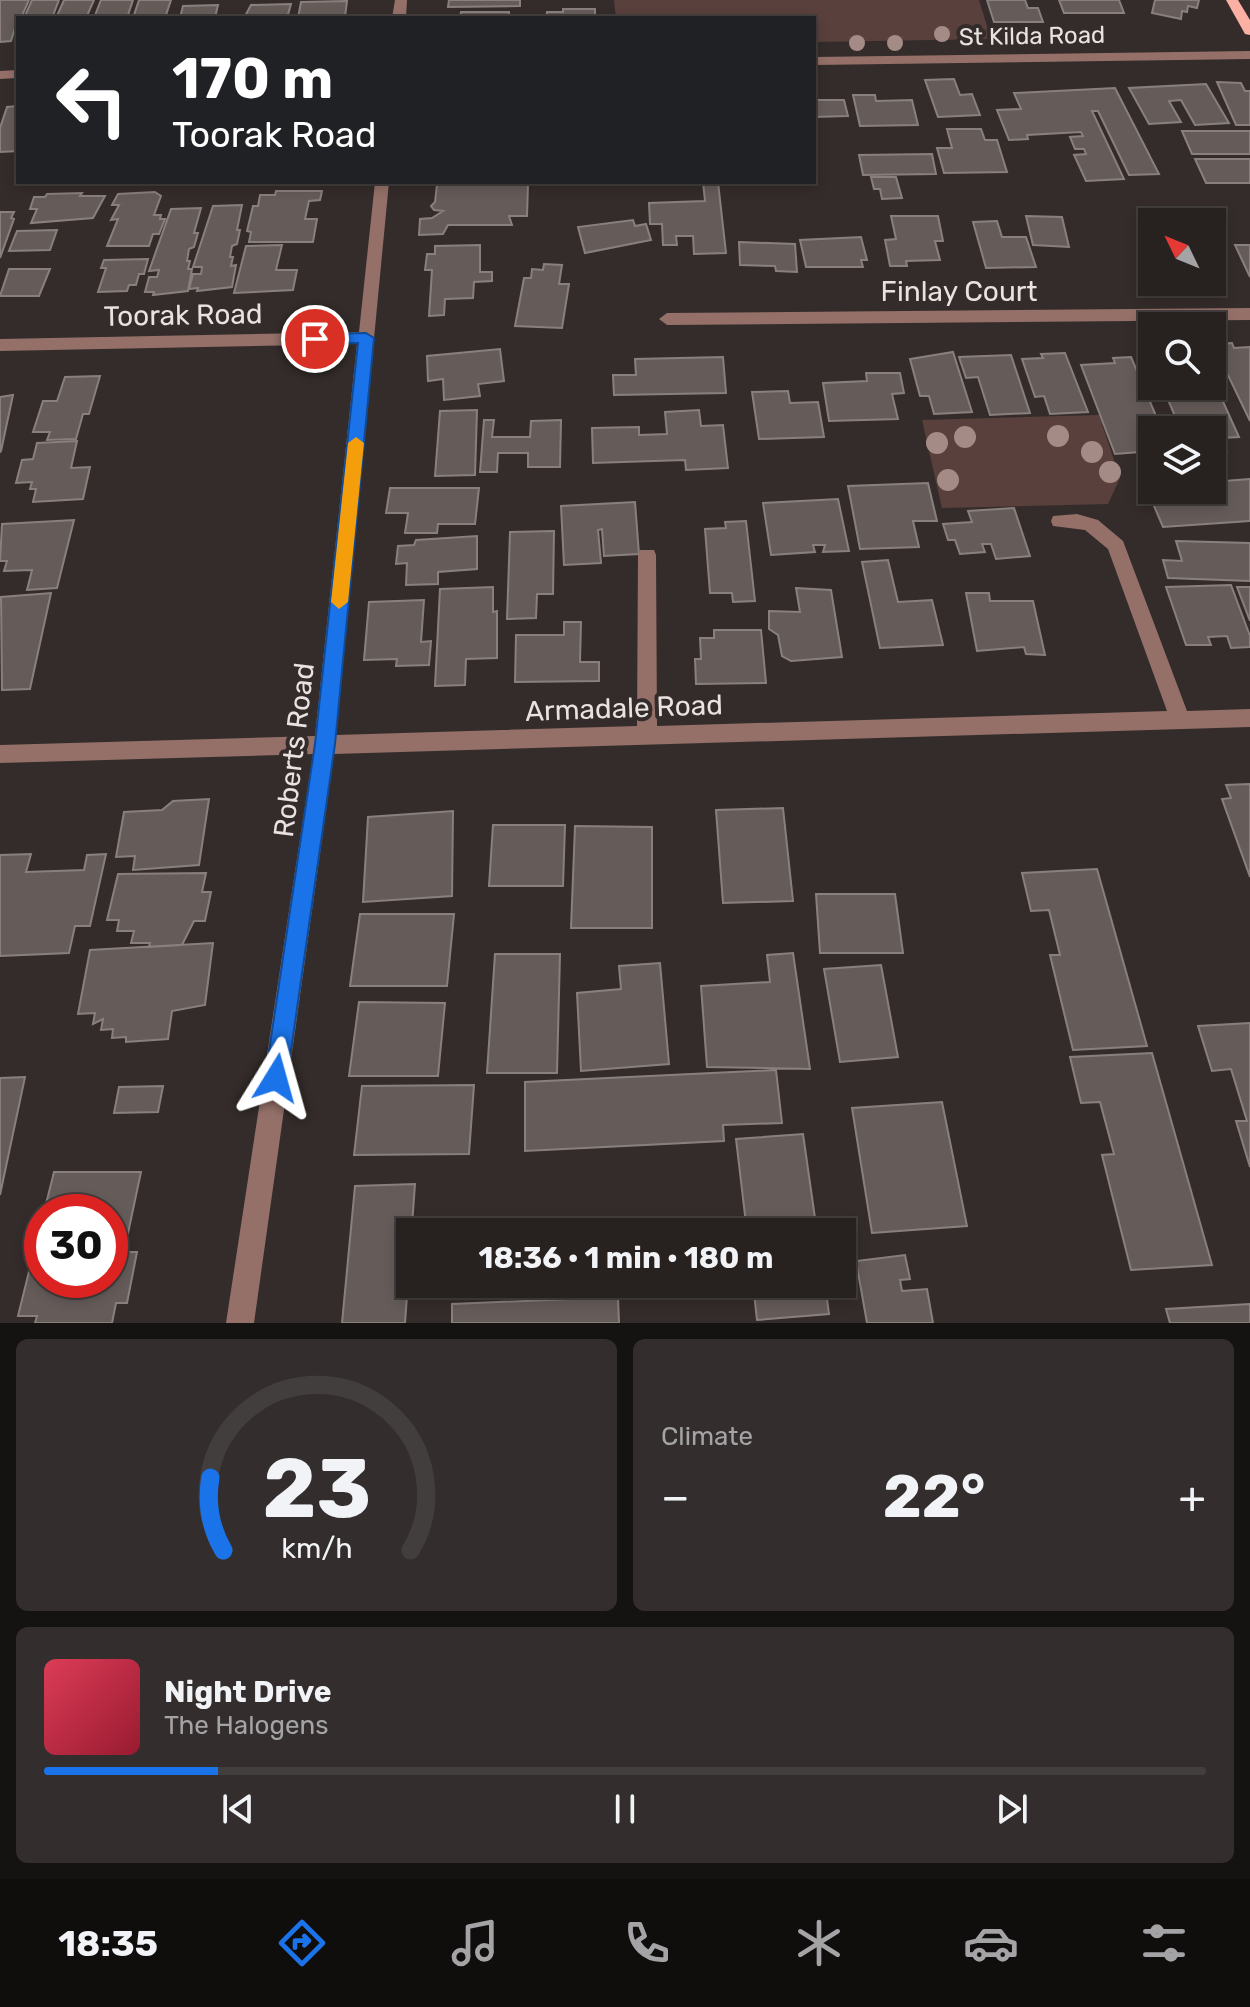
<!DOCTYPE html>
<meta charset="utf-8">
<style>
:root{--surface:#272120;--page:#332e2d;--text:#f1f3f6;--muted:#a4a3a5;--line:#433e3e;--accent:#1a73e8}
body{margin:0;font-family:Rubik,sans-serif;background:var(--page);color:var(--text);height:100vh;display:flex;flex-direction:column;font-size:30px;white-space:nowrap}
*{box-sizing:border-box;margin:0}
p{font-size:26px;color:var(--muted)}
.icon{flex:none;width:44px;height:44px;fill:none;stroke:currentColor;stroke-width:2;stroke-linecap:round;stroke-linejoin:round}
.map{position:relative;height:1323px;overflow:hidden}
.sheet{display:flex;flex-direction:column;gap:16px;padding:16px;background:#151212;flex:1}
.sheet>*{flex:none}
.banner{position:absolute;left:16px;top:16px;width:800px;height:168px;border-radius:0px;box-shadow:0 4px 12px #0003,0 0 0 2px var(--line);background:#202124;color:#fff;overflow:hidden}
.needle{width:52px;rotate:313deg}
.fabs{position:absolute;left:1138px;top:208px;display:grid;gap:16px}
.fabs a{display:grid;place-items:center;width:88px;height:88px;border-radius:0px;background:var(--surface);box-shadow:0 4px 12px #0003,0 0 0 2px var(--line);font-size:40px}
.speed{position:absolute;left:24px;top:1194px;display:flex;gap:16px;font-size:40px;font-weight:700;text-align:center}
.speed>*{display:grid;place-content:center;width:104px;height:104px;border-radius:50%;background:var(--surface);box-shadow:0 4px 12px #0003,0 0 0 2px var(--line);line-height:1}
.speed .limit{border:12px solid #d22;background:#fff;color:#111}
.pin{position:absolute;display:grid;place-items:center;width:68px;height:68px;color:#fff;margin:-34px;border:4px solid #fff;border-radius:50%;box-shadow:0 2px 8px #0007}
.me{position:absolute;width:88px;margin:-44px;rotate:8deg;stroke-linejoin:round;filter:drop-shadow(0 0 6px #0008)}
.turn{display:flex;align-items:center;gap:28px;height:168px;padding:0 24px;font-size:36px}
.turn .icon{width:104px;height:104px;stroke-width:2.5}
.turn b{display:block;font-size:56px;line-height:68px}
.big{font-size:60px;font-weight:700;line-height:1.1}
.sheet .widget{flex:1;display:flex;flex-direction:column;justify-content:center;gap:12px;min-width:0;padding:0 28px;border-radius:12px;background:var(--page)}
.sheet .dial{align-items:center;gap:0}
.dial svg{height:208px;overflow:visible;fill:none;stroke:var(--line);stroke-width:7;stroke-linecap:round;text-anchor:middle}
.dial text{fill:var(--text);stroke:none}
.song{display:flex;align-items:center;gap:24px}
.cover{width:96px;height:96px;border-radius:12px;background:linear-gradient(135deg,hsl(350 70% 55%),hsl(350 70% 35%))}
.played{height:8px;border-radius:4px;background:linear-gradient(90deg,var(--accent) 15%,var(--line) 15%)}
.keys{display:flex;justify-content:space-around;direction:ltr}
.heat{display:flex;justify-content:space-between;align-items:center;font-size:44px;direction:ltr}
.sheet .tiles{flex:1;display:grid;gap:16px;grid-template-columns:1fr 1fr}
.widget:last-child{grid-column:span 2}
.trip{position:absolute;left:396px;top:1218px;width:460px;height:80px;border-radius:0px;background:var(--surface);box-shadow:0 4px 12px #0003,0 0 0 2px var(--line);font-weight:700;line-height:80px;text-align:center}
.menu{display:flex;height:128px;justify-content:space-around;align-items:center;background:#100d0d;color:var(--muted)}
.menu .icon{width:56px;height:56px}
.menu .current{color:var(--accent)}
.menu b{font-size:36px;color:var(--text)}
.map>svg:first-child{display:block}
.green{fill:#59403c}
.building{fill:#655c5a;stroke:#89807e;stroke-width:2}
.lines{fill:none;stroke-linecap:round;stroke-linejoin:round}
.minor{fill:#947069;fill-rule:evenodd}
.major{fill:#fab0a3;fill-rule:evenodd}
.tree{fill:#a48b86}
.route{fill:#1a73e8;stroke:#114b97;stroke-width:2}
.slow{fill:#f59e0b}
.labels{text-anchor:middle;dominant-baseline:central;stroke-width:8;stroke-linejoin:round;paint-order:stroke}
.far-street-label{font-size:24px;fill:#e8e3e2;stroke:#342c2a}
.street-label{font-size:28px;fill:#e8e3e2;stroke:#342c2a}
</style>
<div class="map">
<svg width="1250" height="1323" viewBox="0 0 1250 1323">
<rect width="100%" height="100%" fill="#342c2a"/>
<path class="green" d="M614,0H979L991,39L814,42V18H616Z
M1099,415L1120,478L1108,504L942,508L922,420Z"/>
<path class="building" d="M0,0H29L21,18H18L11,41L0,42Z
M32,0H59L52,18H24Z
M64,0H94L86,18H56Z
M101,0H133L127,18H94Z
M139,0H171L165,18H133Z
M449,0H520V6L448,7Z
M987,0H1025L1028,8H1038L1043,22H994Z
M1059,0H1119L1124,13H1064Z
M1155,0H1199L1197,8L1188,6L1187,12L1182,11L1181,19L1152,13Z
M347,1L345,17L354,18H298L301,2Z
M291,4L287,18H244L251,5Z
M218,5L215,18H180L183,6Z
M563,9H595V18H546L547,12H563Z
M461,12H509V18H460Z
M954,79L960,95L972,94L980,115L938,117L925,80Z
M1217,82L1241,83L1245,91H1250V125H1236Z
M1206,84L1229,123L1195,125L1181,100L1169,101L1181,122L1149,124L1129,88Z
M1115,88L1159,174L1129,175L1098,111H1092L1124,179L1086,181L1074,155L1086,154L1084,149H1075L1070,137L1083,136L1081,132L1027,135L1028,139L1009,140L997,110L1021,109L1014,93Z
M853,95H875L876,101L912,100L918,125L860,126Z
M814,100H844L848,116L814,117Z
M18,106V151L0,152V128L7,107Z
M947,129H981L985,140H997L1007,172L944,173L937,148H952Z
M1182,131H1250V154H1192Z
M932,154L936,174L863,175L859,155Z
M1195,159H1250V183H1206Z
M871,177H896L902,198L882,199L880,189H874Z
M703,182H718L726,253L694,254L693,236H676L677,245H663L662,224H650L649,203L705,201Z
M528,184L527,216H509L512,225H448L443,234L419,235L420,219L432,218L443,211L434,210L431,206L435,202L437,185Z
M276,191H322L320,200L309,201L305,219H317L313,242H249L251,232L247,231L253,206H258L260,195H275Z
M155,192L161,196L154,215H161L160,219H165L159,234H153L149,246H107L118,219L111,220L119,205H112L118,194Z
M82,193L80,196H105L93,218L31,223L37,209H30L34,197H45L47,194Z
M242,205L237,230H240L237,244L232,246L230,257H233L231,266L236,265L232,287L197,291L198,288L189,289L193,274H201L202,267H193L213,206Z
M201,208L194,233H198L194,247L189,249L187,261H190L188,269H192L188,291L153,295L154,292H145L149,277H157L159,270L149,271L171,209Z
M1195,209L1200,222H1160L1155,210Z
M0,212H14L11,218L14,219L0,258Z
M891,216H938L943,241H935L940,260L906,261L907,266H890L885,240L896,239Z
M1026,216L1062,217L1069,247L1033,245Z
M633,220L635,226L646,224L651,240L585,253L578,227Z
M997,221L1002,237H1026L1036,267L986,268L973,222Z
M57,230L50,250L9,251L17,231Z
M861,237L867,260H861L863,267H806L800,240Z
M739,242L795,244L797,272L776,271L775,266L740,265Z
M282,245L276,270H297L293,290L234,293L246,246Z
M480,245V272H492V281L474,282L473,298L445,299L444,315L429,316L432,270H425L427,254H435V246Z
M1235,245H1250V277Z
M148,259L144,274H139L136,285H129L127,291L98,292L106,268H101L104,260Z
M544,264L562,265L559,284H569L562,328L515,326L524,278H531L532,269L543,270Z
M9,269H50L39,296H0Z
M1232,343L1234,348L1250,347V421L1213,344Z
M500,349L504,381L478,384L480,396L444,400L443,379L428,381L427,356Z
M953,352L972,412L934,414L929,396H920L910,359Z
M1065,353L1088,412L1050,414L1044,396L1035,397L1022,359L1043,358L1041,354Z
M1011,355L1030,413L990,415L978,377L966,378L959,357Z
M723,357L726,393L614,395L613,375H636L635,359Z
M1131,357L1162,430H1152V439H1147L1152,451L1115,454L1081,365L1115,363L1113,358Z
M866,373H900L904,393L892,394L898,419L829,421L823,383L867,381Z
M100,376L89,414H83L76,439L47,440L50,432H33L43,401H57L65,377Z
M1212,377L1239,437L1222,438L1227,451H1212V430H1181L1162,386H1212Z
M788,391L790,403L818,402L824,437L759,439L752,392Z
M13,395L1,451L0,452V397Z
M477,410L475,475L435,476L440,411Z
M699,410L701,426L723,425L728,468L686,470L685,460L593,463L592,428L639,427V435L667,434L665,412Z
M484,420H494L492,437H530L531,421L561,420L560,467H528V453H498L497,472H480Z
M77,441L71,468L90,467L83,499L33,502L36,489H30L32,482L16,483L22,460L33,459L37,443Z
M1152,470V490H1212V482L1250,479V521L1163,527L1139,471Z
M928,483L937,521H913L919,547L860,549L848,486Z
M390,488H479L475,524H438L437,533H405L408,513H386Z
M838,499L849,551L823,552L825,545H813L815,552L771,555L763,503Z
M635,502L639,554L604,556L602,529L598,530L601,563L564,565L561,506Z
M1014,508L1030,556L996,559L991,544H982L985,552L960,554L955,540H948L943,524L972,522L968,511Z
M74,520L57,588L27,590L32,570L4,571L7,561H0L2,524Z
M746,521L755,601L733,602L732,593H710L705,529L726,528L725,522Z
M554,531L553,594H537L536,618L507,619L510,532Z
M477,536V569L438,572V584L406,585L407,563L396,564L398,546L414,545L416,540Z
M1176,541L1250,543V581L1168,578L1163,560L1182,561Z
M888,560L898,602L932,600L943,645L880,648L862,562Z
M1231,585L1250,636V647L1231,648L1227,636L1208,637L1211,645H1186L1166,587Z
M493,587V612L497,611V658L466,659L465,685L435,686L440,589Z
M1237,587H1250V621Z
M796,588L831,590L842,657L791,661L782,656L778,635L769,629V611L800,612Z
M51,593L30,689L2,690L1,597Z
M966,593H989L990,601H1033L1045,655L1026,654L1024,647L977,651Z
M424,600L421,642L431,641L429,665L396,666L397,659L364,660L369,602Z
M564,622H581L580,662H599V681L515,682L516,635H564Z
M714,630H761L766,683L696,684L695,659H701L700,638H714Z
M1250,784V877L1222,799L1231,798L1226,785Z
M209,799L199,865L133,870L135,856L116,857L124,812L162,810L173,801Z
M783,808L793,901L723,903L716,810Z
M453,811L452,896L363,902L368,817Z
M493,825H565L563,886H489Z
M575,826L652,827V928H571Z
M31,854L26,872L84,870L87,855L106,854L90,926H75L69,953L0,956V855Z
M1097,869L1147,1046L1073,1050L1050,955H1060L1049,910L1031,911L1022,873Z
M206,873L202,892H211L205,921H194L182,945L149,947L150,943H131L134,931H117L119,920H107L118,874Z
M816,894H895L903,953H820Z
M360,914H454L447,986H350Z
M213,943L205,1005L172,1011L168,1039L126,1042V1037L112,1038L113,1029L101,1030L103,1019L93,1024L95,1013L78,1014L90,950Z
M793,953L810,1069L707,1067L701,986L770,982L767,955Z
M495,954H560L557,1073H487Z
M660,963L669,1064L581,1071L577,993L621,989L619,966Z
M881,965L898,1057L840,1062L824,969Z
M359,1002L445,1003L438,1076H349Z
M1250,1023V1167L1236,1121H1247L1231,1069L1212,1071L1198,1026Z
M1152,1053L1212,1265L1131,1270L1102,1155L1114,1154L1100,1102L1081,1103L1070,1057Z
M776,1070L782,1123L723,1125L724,1141L525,1151V1082Z
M25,1077L0,1195V1078Z
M474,1085L469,1154L354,1155L362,1086Z
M163,1086L158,1112L114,1113L119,1087Z
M942,1102L967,1226L872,1233L852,1108Z
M803,1134L817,1232H747L736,1139Z
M54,1172H141L124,1252H137L127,1303H116L112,1323H35L37,1316H18L42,1219V1280H110V1212H44Z
M415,1184L405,1323H342L355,1186Z
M905,1255L910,1279L900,1280L902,1291L927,1289L933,1323H867L856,1261Z
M753,1284H825L829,1314L757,1320Z
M618,1297L619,1323H452V1304Z
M1250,1304V1323H1170L1166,1309Z"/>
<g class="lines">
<path class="minor" d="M395,0H407L406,18H392Z
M1250,51V59L814,65V57Z
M18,70V78L0,79V71Z
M375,182H389L336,735L637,726L638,555L640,550H654L656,555L657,726L1167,711L1108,549L1085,530L1053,526L1051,521L1053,516L1077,514L1098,520L1123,541L1187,711L1250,709V727L334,754L254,1323H226L313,754L0,763V745L315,736L357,344L0,351V339L359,332Z
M1250,308V320L667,325L659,319L667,313Z"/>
<path class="major" d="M1226,0H1238L1250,20V35L1245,34Z"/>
</g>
<g class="tree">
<circle cx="942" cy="34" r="8"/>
<circle cx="857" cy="43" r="8"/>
<circle cx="895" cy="43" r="8"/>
<circle cx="1058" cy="436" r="11"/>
<circle cx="965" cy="437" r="11"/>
<circle cx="937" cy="443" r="11"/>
<circle cx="1092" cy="452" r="11"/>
<circle cx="1110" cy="472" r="11"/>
<circle cx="948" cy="480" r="11"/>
</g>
<path class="route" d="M366,333L374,338L335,744L287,1078L284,1086L276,1090L268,1086L265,1078L315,744L358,343L315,344L307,339L315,334Z"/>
<path class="slow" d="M356,437L364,443L348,602L339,609L331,602L348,443Z"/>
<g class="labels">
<g class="far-street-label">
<text transform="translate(1032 36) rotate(-1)">St Kilda Road</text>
</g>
<g class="street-label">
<text x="959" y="291">Finlay Court</text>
<text transform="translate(183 315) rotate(-1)">Toorak Road</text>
<text transform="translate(624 708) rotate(-2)">Armadale Road</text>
<text transform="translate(294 750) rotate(-83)">Roberts Road</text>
</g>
</g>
</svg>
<div class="fabs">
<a><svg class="needle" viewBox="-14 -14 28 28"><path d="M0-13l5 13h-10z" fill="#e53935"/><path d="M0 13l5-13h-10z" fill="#a4a3a5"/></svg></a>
<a><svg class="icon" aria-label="search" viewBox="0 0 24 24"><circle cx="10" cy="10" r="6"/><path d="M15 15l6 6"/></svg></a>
<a><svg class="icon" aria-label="layers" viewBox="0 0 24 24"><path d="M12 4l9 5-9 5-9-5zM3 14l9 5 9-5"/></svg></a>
</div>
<div class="speed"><div class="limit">30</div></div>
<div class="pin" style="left:315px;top:339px;background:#d93025"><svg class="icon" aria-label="arrive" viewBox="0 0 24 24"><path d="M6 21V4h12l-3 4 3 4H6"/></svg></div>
<svg class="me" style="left:276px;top:1078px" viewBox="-20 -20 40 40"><path d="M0-17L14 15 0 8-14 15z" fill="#1a73e8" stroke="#fff" stroke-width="4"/></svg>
<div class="trip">18:36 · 1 min · 180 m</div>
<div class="banner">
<div class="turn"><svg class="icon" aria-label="left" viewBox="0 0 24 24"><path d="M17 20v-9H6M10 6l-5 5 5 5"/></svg><div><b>170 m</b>Toorak Road</div></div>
</div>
</div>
<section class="sheet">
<div class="tiles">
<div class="widget dial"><svg viewBox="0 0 100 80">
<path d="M14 69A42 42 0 1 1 86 69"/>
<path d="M14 69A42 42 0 0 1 9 41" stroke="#1a73e8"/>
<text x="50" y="56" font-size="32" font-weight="700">23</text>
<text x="50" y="72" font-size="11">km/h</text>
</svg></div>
<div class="widget"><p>Climate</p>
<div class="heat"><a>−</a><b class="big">22°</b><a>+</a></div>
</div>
<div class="widget">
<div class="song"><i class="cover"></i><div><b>Night Drive</b><p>The Halogens</p></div></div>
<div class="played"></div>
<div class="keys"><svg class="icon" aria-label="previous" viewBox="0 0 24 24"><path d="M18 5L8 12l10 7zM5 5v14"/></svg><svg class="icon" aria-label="pause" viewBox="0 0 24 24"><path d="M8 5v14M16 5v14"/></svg><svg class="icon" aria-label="next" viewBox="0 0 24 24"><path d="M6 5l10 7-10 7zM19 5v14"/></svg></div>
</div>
</div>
</section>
<nav class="menu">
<b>18:35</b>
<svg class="icon current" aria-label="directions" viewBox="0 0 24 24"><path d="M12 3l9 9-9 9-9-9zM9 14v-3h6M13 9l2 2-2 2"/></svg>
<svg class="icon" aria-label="music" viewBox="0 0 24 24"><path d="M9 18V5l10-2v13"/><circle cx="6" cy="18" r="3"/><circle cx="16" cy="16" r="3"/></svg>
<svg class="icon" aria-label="phone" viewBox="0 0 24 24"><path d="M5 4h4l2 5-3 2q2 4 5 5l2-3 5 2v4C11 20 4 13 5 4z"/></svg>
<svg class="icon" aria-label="climate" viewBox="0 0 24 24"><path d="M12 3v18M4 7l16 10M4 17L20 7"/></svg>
<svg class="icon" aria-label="car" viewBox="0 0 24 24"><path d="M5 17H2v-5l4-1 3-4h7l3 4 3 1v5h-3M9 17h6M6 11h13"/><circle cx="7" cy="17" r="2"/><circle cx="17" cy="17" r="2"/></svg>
<svg class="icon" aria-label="filters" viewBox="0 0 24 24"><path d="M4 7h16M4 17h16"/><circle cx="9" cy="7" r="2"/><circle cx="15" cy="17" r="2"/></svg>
</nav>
